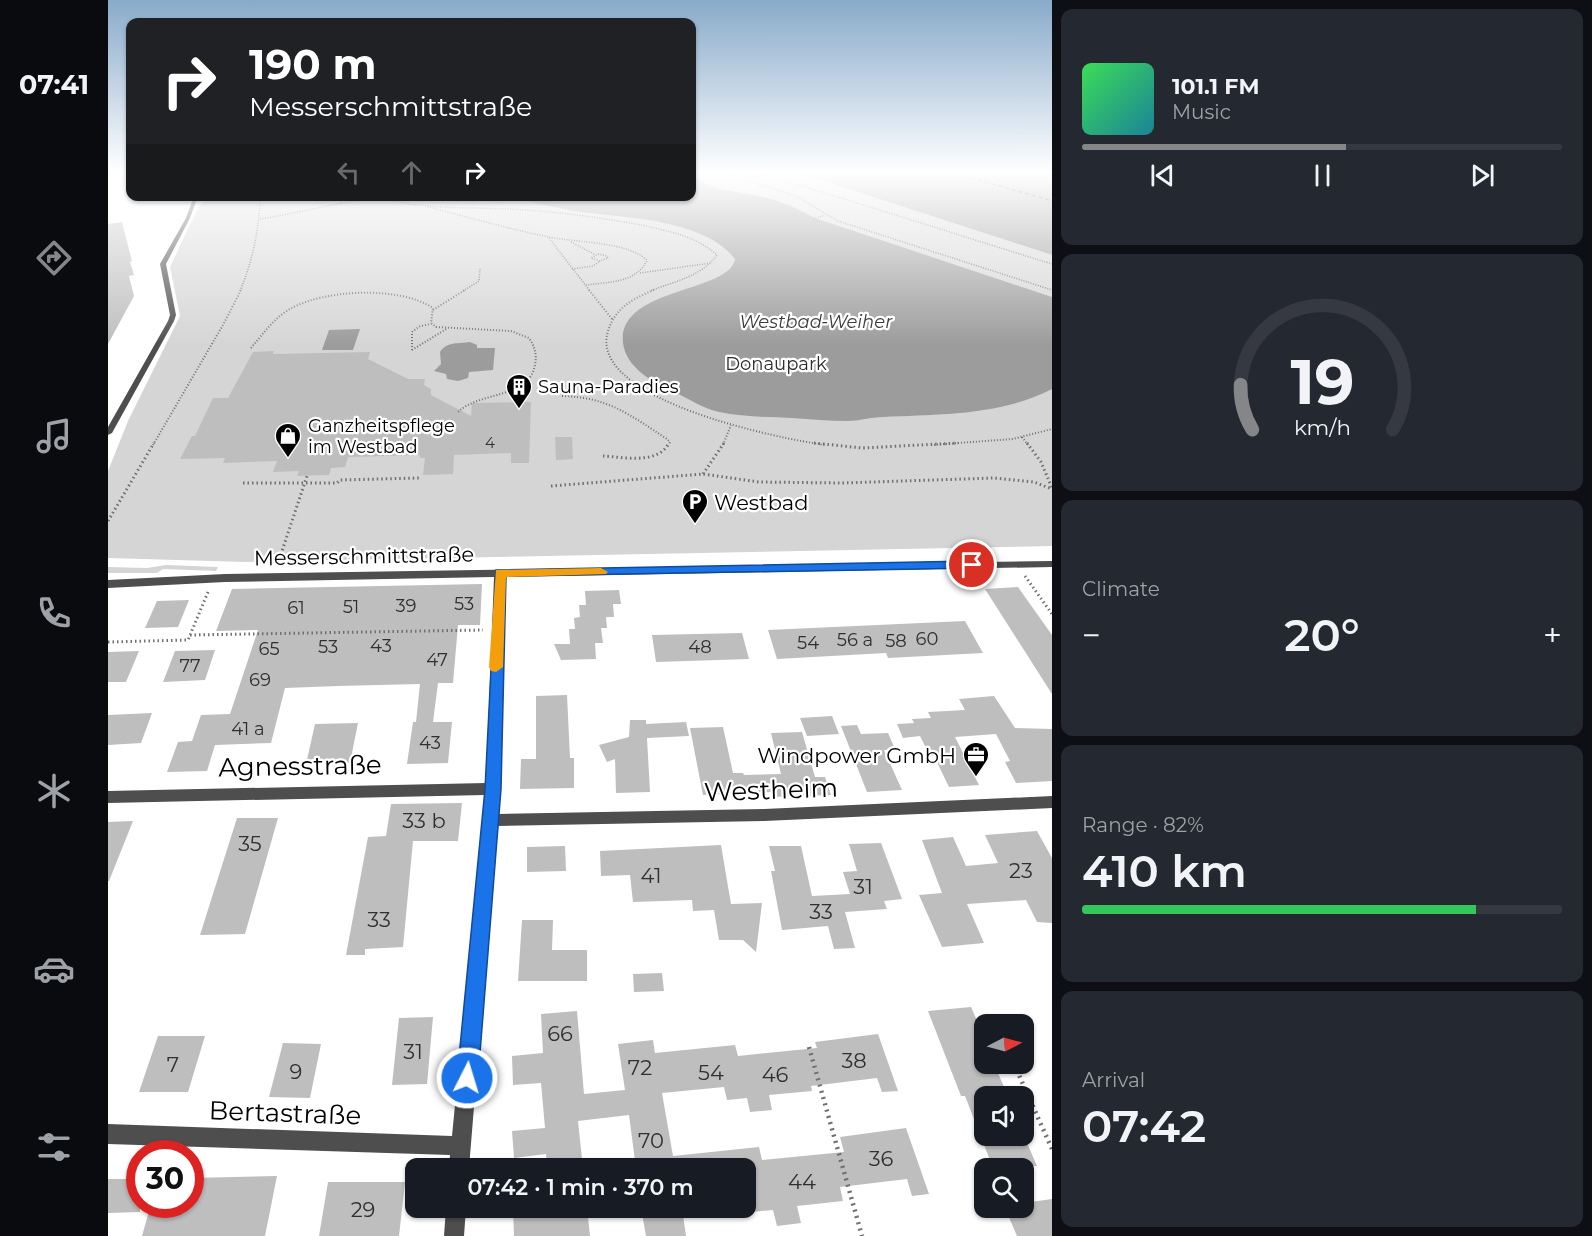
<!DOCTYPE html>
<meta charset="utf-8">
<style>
:root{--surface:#171b24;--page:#242831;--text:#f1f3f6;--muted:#9ea1a6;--line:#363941;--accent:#858687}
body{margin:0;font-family:Montserrat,sans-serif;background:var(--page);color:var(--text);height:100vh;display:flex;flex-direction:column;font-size:22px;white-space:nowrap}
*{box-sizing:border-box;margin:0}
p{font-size:20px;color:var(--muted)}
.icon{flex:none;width:33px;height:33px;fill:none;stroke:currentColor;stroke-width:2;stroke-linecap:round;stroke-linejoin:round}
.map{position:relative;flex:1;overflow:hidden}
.side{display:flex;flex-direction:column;gap:9px;padding:9px;background:#0d0f14;width:540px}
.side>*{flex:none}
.hud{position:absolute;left:18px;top:18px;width:570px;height:183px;border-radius:12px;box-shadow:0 2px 4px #0004;background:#202124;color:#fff;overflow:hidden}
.needle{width:39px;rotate:84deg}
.fabs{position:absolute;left:866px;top:1014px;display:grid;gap:12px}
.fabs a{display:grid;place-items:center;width:60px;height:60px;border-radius:12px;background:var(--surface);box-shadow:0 2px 4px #0004;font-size:30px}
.speed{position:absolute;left:18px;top:1140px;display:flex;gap:12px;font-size:30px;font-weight:700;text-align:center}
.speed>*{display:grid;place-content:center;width:78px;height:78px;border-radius:50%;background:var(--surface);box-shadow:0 2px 4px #0004;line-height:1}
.speed .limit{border:9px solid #d22;background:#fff;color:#111}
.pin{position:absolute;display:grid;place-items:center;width:51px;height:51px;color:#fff;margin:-26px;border:3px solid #fff;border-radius:50%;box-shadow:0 2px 6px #0007}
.me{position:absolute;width:66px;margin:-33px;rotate:5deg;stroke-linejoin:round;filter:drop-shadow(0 0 4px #0008)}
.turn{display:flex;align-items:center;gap:21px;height:126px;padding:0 24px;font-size:27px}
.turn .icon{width:78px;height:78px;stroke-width:2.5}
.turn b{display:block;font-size:42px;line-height:51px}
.lanes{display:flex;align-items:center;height:57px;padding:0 24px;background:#0003;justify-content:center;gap:30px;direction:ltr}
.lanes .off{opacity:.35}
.big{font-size:45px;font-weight:600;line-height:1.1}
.side .tile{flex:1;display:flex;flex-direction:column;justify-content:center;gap:9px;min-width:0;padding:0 21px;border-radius:12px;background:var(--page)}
.side .dial{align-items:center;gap:0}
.dial svg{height:156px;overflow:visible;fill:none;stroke:var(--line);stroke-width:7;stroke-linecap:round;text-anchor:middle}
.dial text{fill:var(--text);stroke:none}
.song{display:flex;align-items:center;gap:18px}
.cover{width:72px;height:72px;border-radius:9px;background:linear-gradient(135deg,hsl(130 70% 55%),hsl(190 70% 35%))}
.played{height:6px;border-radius:3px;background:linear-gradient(90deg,var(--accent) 55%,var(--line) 55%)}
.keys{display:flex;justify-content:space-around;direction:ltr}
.heat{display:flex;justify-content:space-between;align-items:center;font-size:33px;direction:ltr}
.charge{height:9px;border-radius:4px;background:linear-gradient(90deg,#34c759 82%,var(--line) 0)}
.trip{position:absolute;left:297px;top:1158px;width:351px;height:60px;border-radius:12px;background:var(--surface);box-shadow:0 2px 4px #0004;font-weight:600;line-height:60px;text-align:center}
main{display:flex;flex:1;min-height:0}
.tab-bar{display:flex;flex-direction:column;width:108px;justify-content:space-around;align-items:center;background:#090b0e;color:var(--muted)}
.tab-bar .icon{width:42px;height:42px}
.tab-bar .selected{color:var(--accent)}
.tab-bar b{font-size:27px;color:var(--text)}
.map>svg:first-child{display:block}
.green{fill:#d5d5d5}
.water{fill:#9c9c9c}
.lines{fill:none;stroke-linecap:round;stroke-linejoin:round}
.ferry{stroke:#3d3d3d;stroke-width:1.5;stroke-dasharray:4 3;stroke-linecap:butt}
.building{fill:#bebebe}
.path-far3{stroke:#707070;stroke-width:1.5;stroke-dasharray:1 1.5;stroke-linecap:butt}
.path-far2{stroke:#707070;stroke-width:2;stroke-dasharray:1 2;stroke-linecap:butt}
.path-far1{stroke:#707070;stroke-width:3;stroke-dasharray:1.5 3;stroke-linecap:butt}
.path{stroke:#707070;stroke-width:4.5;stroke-dasharray:2 4.5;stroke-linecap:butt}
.lane{fill:#4e4e4e;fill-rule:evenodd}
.street{fill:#4e4e4e;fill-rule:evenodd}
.route{fill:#1a73e8;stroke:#114b97;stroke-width:1.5}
.slow{fill:#f59e0b}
.labels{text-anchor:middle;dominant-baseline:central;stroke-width:4.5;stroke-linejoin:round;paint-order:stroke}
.far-number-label{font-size:15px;fill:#303030}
.far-water-label{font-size:18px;font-style:italic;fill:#3d3d3d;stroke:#fff}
.far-park-label{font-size:18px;fill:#2c2c2c;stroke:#fff}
.far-poi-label{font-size:18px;fill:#000;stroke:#fff;text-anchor:start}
.number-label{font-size:18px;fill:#303030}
.poi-label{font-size:21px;fill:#000;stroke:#fff;text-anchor:start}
.street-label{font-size:21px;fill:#000;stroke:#fff}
.near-number-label{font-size:21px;fill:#303030}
.near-street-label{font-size:26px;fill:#000;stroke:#fff}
</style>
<main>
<nav class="tab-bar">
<b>07:41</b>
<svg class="icon selected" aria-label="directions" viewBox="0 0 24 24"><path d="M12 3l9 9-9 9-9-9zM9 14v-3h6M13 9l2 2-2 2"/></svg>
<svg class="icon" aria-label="music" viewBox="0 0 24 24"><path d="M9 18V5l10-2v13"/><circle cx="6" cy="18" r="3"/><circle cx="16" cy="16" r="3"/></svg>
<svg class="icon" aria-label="phone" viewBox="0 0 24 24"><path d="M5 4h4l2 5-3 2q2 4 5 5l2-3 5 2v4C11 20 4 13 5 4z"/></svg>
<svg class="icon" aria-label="climate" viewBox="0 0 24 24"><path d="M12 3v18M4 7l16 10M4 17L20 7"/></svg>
<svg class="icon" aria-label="car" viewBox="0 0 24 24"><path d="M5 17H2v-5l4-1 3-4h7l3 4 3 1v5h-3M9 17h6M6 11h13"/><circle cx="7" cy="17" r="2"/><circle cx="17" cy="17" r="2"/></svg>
<svg class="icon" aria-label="filters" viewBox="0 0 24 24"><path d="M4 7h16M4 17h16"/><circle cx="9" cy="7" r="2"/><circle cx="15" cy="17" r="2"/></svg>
</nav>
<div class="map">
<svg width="944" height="1236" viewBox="0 0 944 1236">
<rect width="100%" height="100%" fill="#fff"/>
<path class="green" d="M584,172H688L944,255V546L138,562L0,558V471L20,421L72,316L62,267L90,208L100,197L584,196Z
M58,565L110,567L108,571L55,569L49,573H0V567L39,568Z"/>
<path class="water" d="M688,172H944V255Z
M584,177L610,189L657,197L681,205L707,218L944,297V389C891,416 833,414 775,417C763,417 751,421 739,421C721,421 702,419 684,418C660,417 635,417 611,412C596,409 580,398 566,392C546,383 518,368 515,343C509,287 622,293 627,259C596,218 513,218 466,211C443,207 420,201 397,197L584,196Z
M252,329L245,350H214L221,330Z
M362,342L369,345V348H387L385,370L361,372L360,378L350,381L339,379L338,374L326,371L333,364L332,352C339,341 351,344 362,342Z"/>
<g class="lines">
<path class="ferry" d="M843,172L944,201"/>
</g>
<path class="building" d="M14,222L24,261L22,262L26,275L21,276L26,296L0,344V224Z
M166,351L165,354L262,352L260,359L300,379H317L316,385L323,389V395L363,416L364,403L423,402L421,463H403V453L346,455L345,474L315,475L317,458H312V455L240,457L237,467L223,468L221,475L189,476L191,471L165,472L169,461L115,463L117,458L72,459L84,436H87L105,398H120L145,352Z
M447,437H464L465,459L448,460Z
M374,584L372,625H350L345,683H330L325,722H344L340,763L299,764L305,722H308L312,684L230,686L177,688L163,743L107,745L99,771L59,772L70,742L84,741L93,715L122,714L150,630L108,631L124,589Z
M910,587L944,635V694L877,589Z
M511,590L513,604H505L506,617H498L499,628H493L495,643H487L488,659L453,660L446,644H462L461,629H467L466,618L472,617L471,605H478L477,591Z
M81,600L70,627L37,628L49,601Z
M857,621L875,653L780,658L778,653L669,659L660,630Z
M634,633L641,659L548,662L544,635Z
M107,650L97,680L55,682L67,651Z
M31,651L18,682H0V652Z
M459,695L462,758H466V788L412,789L413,759H428V696Z
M886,696L907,728L944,729V781L908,783L897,762L902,761L888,734L847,737L871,785L841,787L826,756H822L812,736L795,738L789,724L806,723L804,719L823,718L820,712L857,710L851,699Z
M44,713L33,743L0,745V715Z
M724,716L731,734L699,736L692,718Z
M522,720H538V724L578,722L581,736L539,738L542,792L508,793L507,759L499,762L491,745L521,737Z
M250,723L242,763L198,764L207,724Z
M749,725L753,734L780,733L787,749L776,750L794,790L759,792L733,726Z
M615,727L625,773H635L636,775L673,774L663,733L694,732L707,777H717L723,795L664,797L663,792L595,795L582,728Z
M354,803L350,841H305L295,947L257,949V955H238L260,837L278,836L283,804Z
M129,818H170L137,934L92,935Z
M25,821L1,881H0V822Z
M929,831L944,858V923L929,922L918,900L859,904L876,943L834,947L811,895L834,893L814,840L845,837L858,866L890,863L877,835Z
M773,843L794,899L776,901L779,909L737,912L747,948L726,949L720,926L674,930L663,871H667L661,846H693L704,896L742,894L735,872L749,871L741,844Z
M613,845L623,904L654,903L648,952L635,940H611L606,910L585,911L584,900L525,902L522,875L493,876L492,851Z
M457,846L458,871L419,872V847Z
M414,920H445L444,950H479V981H410Z
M554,973L556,991L526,992L525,974Z
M863,1007L876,1037V1064H886L900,1096H876V1136H916L929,1166L885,1168L857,1096H853L820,1011Z
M469,1011L476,1094L517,1090L510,1044L545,1040L547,1053L627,1045L630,1056L709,1048L707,1042L770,1034L790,1091L774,1092L769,1078L703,1086L704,1091L661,1095L664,1110L642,1112L639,1098L619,1100L616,1087L554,1093L565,1156L651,1147L654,1160L736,1152L732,1137L798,1128L821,1194L804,1196L799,1179L732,1187L735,1201L689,1206L693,1223L669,1226L665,1210L643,1212L640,1197H638V1168H528L521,1115L470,1121L475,1168H439L438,1154L406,1158L404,1131L437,1128L433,1083L405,1085L404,1056L435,1053L433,1014Z
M325,1017L319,1084L284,1085L291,1018Z
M50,1036H97L80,1092H31Z
M175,1043L213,1044L202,1098L161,1097Z
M169,1176L157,1236H34L43,1204H82V1178Z
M0,1179H32V1212L0,1213Z
M220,1182H297L291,1236H211Z
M944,1199V1236H909L897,1208H915V1203Z
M426,1208H479L482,1236H406L405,1210Z
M533,1208H574L578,1236H538Z"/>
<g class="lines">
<path class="path-far3" d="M613,172L688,196L730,221L944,290
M650,172L944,264
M640,178L657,174
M221,196L233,202
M268,196C311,210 356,207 400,209C445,211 489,217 533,225C560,231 588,236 609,255C593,277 567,281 542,291
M320,207C360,217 401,229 441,237C470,243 517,241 539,260C529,283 500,282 478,285
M152,219C192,213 230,202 270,198
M705,219L717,215
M441,238L482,291
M463,242L486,254
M490,254L499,256L500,258L492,261L483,258Z
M464,269L485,266L492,261
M532,273L603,263
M132,291C145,260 151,230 152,196
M355,291L371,281L372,269"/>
<path class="path-far2" d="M481,290L504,319
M546,290C524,299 505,309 499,335C486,401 672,439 718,445
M325,310L357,290
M143,348C155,334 166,318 182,309C217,289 292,286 325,308L323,323L328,327L403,331L421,338C427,347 429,355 427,365C421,399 372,391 350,412
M304,350L340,328
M304,350V332L312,326L323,324
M454,396C500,397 522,415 559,439L562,442L561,445
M914,437L920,445
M45,445L115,325L133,290
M615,445L623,425
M823,445L905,439L944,429"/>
<path class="path-far1" d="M706,443L754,448L850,443
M919,443L933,462L944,488
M495,456C515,457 550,465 561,443
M595,474L616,443
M135,483H229L232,480L311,478
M443,486L595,474L651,482L734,483L886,478L926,482L944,489
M0,521L46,443
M170,563L199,476
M917,576L944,614
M82,635L375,630
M0,642L80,640L100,592"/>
<path class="path" d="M885,1016L888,1024
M701,1047L754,1236
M906,1064L944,1149"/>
<path class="lane" d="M86,196H90L82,218L58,264L68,315L66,321L4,433L0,435V427L60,321L62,315L52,264L78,218Z"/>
<path class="street" d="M944,561V567L398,577L390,814L656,809L944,796V808L656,821L389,826L361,1168H341L342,1155L0,1144V1124L344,1136L377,795L0,803V791L378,783L386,577L117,582L0,588V580L117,574Z
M338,1208H358L356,1236H336Z"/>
</g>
<linearGradient id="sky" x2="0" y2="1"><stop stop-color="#89aaca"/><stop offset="0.5" stop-color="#fff"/><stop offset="1" stop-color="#fff" stop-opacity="0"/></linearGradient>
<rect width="944" height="345" fill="url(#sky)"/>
<path class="route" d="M864,561L869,562L871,565L869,568L398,576L393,789L370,1078L367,1085L359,1088L352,1085L349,1078L377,789L388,570Z"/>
<path class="slow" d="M493,568L500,572L498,574L398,577L395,667L388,672L383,671L381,667L388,570Z"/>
<defs>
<symbol id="building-pin" viewBox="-11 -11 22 30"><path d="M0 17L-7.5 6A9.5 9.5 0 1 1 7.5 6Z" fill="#000" stroke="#fff"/><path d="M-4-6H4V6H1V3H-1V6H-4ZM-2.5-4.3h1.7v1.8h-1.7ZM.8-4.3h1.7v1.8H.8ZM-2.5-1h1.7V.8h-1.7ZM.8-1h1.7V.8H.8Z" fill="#fff"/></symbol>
<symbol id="shop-pin" viewBox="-11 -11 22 30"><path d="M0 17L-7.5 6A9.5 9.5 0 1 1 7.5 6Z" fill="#000" stroke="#fff"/><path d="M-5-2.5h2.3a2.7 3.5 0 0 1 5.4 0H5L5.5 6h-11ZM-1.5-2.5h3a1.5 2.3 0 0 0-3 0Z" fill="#fff"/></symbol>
<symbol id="parking-pin" viewBox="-11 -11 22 30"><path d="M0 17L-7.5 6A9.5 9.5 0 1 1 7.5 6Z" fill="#000" stroke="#fff"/><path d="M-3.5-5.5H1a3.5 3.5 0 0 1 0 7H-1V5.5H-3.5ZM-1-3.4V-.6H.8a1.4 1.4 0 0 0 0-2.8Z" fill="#fff"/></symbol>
<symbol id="office-pin" viewBox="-11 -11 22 30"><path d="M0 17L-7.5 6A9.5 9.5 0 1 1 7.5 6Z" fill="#000" stroke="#fff"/><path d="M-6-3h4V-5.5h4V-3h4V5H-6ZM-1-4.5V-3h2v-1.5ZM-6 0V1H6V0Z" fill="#fff"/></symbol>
</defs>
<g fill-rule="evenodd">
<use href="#building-pin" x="396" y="372" width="30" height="40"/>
<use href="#shop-pin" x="165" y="421" width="30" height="40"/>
<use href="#parking-pin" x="572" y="487" width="30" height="40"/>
<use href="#office-pin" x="853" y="740" width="30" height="40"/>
</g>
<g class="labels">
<g class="far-number-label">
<text x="382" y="442">4</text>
</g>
<g class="far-water-label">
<text x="708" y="322">Westbad-Weiher</text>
</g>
<g class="far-park-label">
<text x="668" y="364">Donaupark</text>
</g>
<g class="far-poi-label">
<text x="430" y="387">Sauna-Paradies</text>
<text x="200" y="426">Ganzheitspflege<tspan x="200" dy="21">im Westbad</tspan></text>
</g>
<g class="number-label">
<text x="356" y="604">53</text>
<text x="298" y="606">39</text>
<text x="243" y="607">51</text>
<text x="188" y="608">61</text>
<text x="819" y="639">60</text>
<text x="747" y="640">56 a</text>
<text x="788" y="641">58</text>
<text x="700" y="643">54</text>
<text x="273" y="646">43</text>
<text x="220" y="647">53</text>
<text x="592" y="647">48</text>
<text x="161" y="649">65</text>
<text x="329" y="660">47</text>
<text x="82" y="666">77</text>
<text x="152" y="680">69</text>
<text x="140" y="729">41 a</text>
<text x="322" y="743">43</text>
</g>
<g class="poi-label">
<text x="606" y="502">Westbad</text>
<text x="848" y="755" text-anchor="end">Windpower GmbH</text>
</g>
<g class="street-label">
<text transform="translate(256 556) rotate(-1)">Messerschmittstraße</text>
</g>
<g class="near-number-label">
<text x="316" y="820">33 b</text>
<text x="142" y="843">35</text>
<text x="913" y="870">23</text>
<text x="543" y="875">41</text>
<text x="755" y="886">31</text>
<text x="713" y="911">33</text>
<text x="271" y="919">33</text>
<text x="452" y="1033">66</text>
<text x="305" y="1051">31</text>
<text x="746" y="1060">38</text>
<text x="65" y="1064">7</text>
<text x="532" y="1067">72</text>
<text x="188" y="1071">9</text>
<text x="603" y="1072">54</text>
<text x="667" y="1074">46</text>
<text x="543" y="1140">70</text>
<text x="773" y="1158">36</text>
<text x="694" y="1181">44</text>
<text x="255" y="1209">29</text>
</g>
<g class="near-street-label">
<text transform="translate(192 766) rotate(-1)">Agnesstraße</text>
<text transform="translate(663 790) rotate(-2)">Westheim</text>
<text transform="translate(177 1113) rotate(2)">Bertastraße</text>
</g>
</g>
</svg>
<div class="fabs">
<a><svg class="needle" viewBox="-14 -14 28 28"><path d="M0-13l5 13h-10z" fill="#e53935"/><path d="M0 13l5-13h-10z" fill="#9ea1a6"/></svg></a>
<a><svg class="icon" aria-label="sound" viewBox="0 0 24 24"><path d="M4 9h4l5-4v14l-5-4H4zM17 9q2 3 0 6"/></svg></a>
<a><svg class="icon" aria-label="search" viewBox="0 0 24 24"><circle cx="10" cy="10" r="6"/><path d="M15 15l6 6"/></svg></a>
</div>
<div class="speed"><div class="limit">30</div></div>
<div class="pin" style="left:864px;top:565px;background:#d93025"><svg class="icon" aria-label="arrive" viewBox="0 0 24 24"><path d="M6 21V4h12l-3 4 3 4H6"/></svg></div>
<svg class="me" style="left:359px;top:1078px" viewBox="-20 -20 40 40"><circle r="17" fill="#1a73e8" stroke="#fff" stroke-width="3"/><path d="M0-11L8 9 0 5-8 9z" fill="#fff"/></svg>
<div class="trip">07:42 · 1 min · 370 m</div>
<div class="hud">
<div class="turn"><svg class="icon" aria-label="right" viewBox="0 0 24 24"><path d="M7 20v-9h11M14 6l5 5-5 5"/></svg><div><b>190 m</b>Messerschmittstraße</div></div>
<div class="lanes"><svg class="icon off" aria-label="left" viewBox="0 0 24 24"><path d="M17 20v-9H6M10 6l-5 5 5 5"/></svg><svg class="icon off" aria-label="ahead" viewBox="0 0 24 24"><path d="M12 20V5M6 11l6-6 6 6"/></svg><svg class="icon" aria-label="right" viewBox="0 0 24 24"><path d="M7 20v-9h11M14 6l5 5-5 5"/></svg></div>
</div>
</div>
<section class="side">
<div class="tile">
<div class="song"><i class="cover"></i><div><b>101.1 FM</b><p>Music</p></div></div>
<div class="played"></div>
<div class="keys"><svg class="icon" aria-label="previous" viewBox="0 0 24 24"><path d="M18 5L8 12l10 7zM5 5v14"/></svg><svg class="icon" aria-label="pause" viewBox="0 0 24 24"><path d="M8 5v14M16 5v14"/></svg><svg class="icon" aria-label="next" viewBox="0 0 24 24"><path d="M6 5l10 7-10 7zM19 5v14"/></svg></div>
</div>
<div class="tile dial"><svg viewBox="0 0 100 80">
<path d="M14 69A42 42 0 1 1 86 69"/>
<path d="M14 69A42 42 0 0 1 8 46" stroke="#858687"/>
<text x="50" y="56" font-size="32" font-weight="700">19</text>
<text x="50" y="72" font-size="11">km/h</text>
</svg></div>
<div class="tile"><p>Climate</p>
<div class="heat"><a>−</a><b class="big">20°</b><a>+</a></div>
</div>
<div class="tile"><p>Range · 82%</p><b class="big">410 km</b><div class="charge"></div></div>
<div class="tile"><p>Arrival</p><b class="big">07:42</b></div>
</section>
</main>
